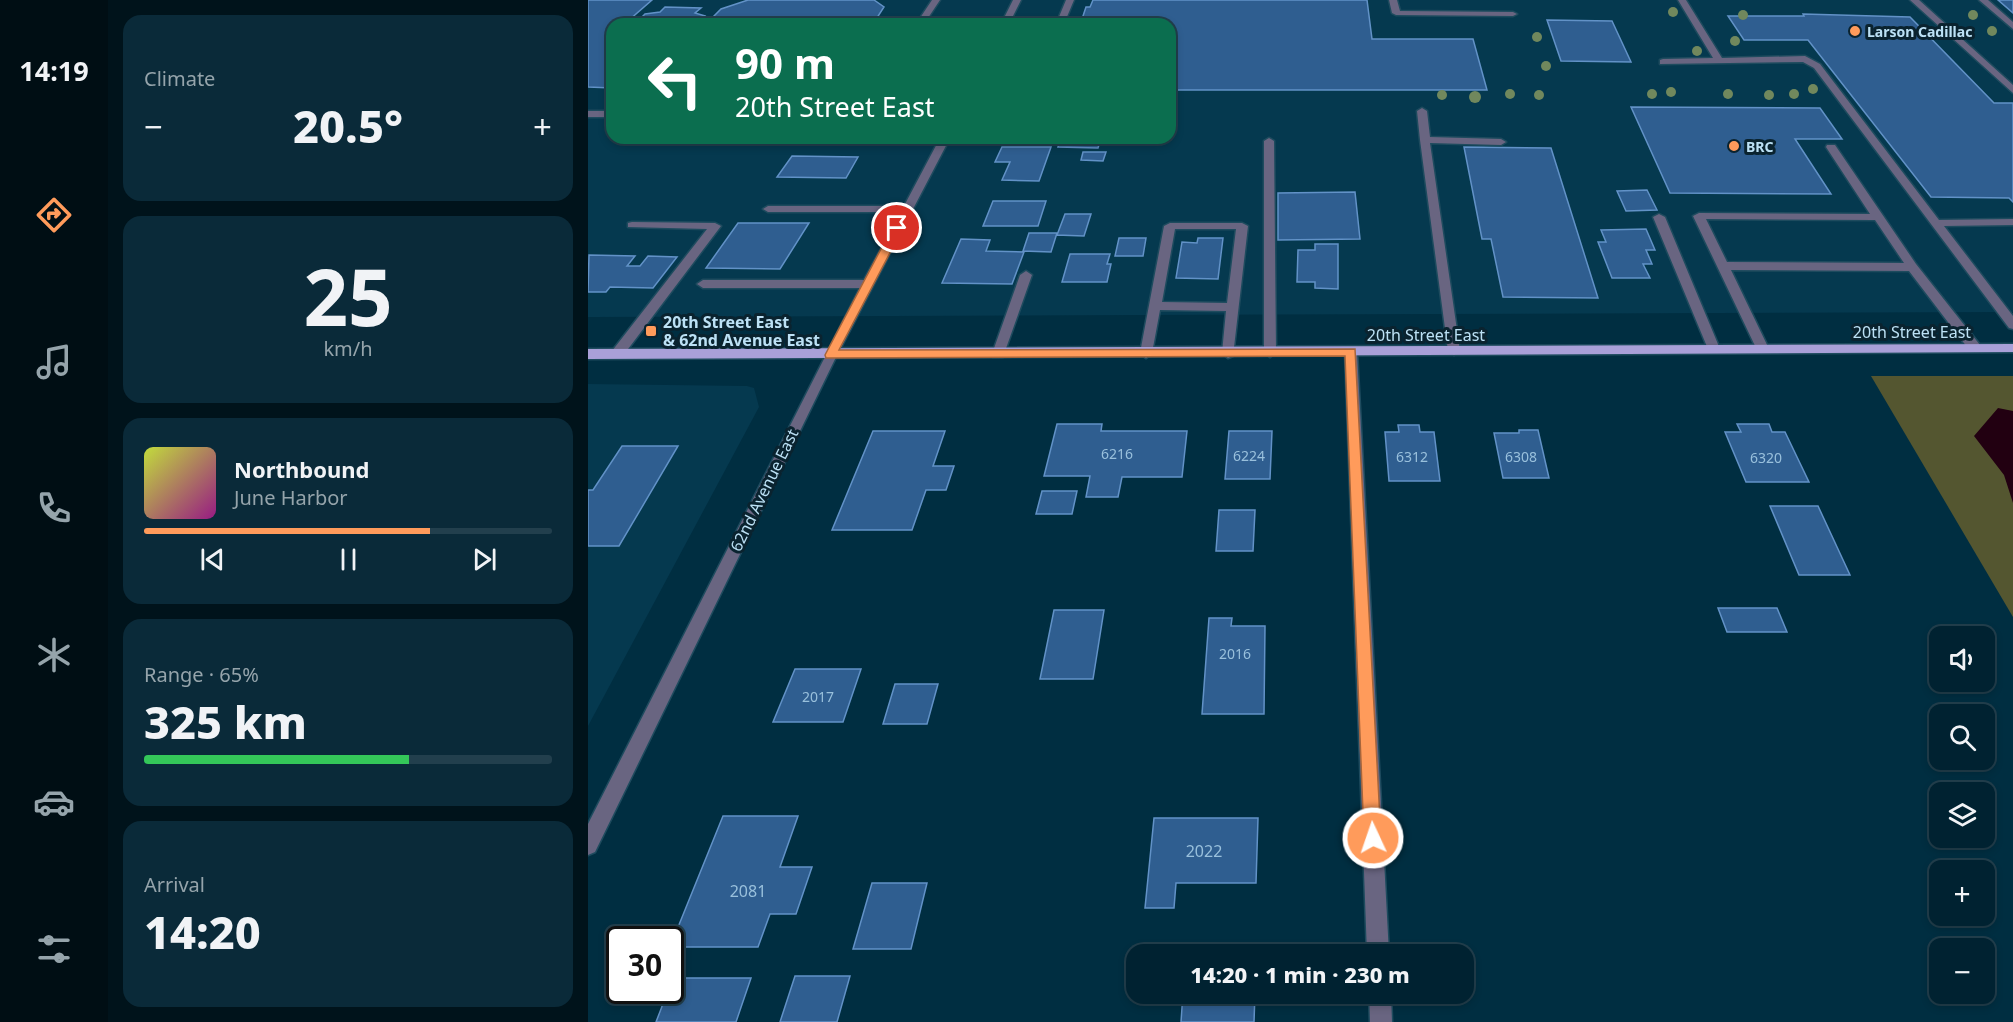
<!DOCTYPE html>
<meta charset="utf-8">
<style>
:root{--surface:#002231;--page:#0a2a39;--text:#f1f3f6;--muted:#95a4ab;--line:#223f4d;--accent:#ff9b5b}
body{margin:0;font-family:"Noto Sans",sans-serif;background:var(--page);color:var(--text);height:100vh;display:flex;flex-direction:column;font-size:22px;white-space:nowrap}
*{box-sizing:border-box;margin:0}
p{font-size:20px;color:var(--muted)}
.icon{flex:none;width:33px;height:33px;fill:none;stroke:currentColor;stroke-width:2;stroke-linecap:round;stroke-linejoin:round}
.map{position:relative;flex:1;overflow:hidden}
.details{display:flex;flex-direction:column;gap:15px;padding:15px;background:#00131b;width:480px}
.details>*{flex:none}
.guide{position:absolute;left:18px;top:18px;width:570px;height:126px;border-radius:18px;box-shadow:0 3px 9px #0003,0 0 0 2px var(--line);background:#0b6e4f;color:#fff;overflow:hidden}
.fabs{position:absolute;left:1341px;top:626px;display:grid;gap:12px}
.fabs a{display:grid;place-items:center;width:66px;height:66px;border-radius:12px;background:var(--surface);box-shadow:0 3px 9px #0003,0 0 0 2px var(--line);font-size:30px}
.speed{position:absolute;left:18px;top:926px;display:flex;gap:12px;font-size:30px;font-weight:700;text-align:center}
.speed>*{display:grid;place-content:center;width:78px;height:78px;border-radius:50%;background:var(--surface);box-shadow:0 3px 9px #0003,0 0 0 2px var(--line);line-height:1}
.speed .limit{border:3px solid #111;border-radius:9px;background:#fff;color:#111}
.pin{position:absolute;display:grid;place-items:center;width:51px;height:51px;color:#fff;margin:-26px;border:3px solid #fff;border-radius:50%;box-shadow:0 2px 6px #0007}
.me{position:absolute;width:66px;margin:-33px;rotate:357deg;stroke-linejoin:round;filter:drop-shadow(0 0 4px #0008)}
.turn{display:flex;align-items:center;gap:21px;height:126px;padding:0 30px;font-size:27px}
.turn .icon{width:78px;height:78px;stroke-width:2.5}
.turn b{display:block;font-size:42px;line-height:51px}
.big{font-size:45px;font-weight:800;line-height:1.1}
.details .tile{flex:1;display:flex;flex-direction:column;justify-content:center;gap:9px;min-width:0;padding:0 21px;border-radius:18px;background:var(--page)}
.details .dial{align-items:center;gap:0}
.dial b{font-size:78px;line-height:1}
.song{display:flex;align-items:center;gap:18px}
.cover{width:72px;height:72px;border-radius:9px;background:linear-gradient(135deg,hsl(70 70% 55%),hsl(310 70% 35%))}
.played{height:6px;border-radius:3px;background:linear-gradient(90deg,var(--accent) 70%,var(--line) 70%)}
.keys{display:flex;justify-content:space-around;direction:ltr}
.heat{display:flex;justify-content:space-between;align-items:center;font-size:33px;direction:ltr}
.charge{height:9px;border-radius:4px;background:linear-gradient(90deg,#34c759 65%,var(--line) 0)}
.trip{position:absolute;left:538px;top:944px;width:348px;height:60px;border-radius:18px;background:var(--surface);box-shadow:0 3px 9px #0003,0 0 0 2px var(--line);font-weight:800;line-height:60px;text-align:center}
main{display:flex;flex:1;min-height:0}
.tab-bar{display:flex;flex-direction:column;width:108px;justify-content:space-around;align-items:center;background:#000e14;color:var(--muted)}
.tab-bar .icon{width:42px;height:42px}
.tab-bar .active{color:var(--accent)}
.tab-bar b{font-size:27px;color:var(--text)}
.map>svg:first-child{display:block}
.built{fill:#05394f;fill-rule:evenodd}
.green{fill:#545630}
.water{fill:#201}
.building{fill:#2f5e90;stroke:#6292c7;stroke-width:1.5}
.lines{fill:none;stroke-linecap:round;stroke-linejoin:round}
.minor-casing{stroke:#1e4b5e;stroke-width:3}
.major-casing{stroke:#1e4b5e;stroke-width:3}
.minor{fill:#696581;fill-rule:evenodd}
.major{fill:#a9a0d8;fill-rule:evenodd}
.tree{fill:#71885d}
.route{fill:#ff9b5b;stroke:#a6653b;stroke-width:1.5}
.poi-dot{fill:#ff9b5b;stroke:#0a232f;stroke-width:2}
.labels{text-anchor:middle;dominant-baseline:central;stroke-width:6;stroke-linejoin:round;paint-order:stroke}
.far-poi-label{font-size:14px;font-weight:bold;fill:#bce1f5;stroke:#0a232f;text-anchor:start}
.number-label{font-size:14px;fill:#99c0dc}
.poi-label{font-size:16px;font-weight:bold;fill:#bce1f5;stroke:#0a232f;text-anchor:start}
.street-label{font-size:16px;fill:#bce1f5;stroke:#0a232f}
.near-number-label{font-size:16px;fill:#99c0dc}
</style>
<main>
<nav class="tab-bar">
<b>14:19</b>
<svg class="icon active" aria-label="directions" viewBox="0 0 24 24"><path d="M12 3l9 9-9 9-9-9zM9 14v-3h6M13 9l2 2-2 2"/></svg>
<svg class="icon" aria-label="music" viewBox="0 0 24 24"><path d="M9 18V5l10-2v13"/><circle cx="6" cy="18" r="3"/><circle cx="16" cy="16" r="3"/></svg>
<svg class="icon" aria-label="phone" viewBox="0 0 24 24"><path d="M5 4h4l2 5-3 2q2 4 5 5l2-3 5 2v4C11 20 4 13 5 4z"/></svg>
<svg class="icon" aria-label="climate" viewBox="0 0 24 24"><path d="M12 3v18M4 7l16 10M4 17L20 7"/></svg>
<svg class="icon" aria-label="car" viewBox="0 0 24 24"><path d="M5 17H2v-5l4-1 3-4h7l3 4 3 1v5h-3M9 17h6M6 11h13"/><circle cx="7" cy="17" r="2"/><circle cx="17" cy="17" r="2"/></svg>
<svg class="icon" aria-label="filters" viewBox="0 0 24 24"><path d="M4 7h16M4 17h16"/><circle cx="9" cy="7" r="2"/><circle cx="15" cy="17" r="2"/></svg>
</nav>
<section class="details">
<div class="tile"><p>Climate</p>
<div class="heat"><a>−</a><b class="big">20.5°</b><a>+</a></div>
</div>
<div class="tile dial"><b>25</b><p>km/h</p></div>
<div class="tile">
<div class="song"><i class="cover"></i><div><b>Northbound</b><p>June Harbor</p></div></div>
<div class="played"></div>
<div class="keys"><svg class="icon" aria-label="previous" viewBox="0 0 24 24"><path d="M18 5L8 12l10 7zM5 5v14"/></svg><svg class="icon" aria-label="pause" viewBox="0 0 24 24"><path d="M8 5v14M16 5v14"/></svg><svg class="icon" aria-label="next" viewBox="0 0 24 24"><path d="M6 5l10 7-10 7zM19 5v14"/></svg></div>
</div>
<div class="tile"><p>Range · 65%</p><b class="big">325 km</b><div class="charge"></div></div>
<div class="tile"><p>Arrival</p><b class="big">14:20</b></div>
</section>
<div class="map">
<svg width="1425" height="1022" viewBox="0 0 1425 1022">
<rect width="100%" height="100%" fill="#002e41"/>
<path class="built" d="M0,0H1425V312L0,317ZM24,24H582V138H24Z
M0,384L159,386L166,388L171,407L0,726Z"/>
<path class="green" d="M1283,376H1425V617Z"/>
<path class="water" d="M1410,408L1425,411V503L1416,475L1386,436Z"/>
<path class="building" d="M0,0H64L40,21H50L57,14L72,12L77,7L113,8L107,13L117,16L112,22H120L133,9L160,0H286L296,7L285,24H24V88L0,87Z
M505,0H779L784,39H885L899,90H582V24H497L499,19H494L498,7H502Z
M1410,0H1425V13Z
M1215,14L1322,17L1406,103H1425V202L1421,198L1343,197L1220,40H1156L1140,16H1216Z
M959,20L1024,21L1043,62L973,61Z
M1043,107L1232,108L1254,139H1207L1243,194L1082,193Z
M473,138H513L510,148L470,147Z
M414,147H463L451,181L414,180L422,162H407Z
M876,147L963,148L1010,298L915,297L903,239H894Z
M495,152H518L515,161L493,160Z
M204,156L270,157L258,178L189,177Z
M1059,190L1069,210L1038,211L1029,191Z
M767,192L772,239L690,240V193Z
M405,201H458L450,226H395Z
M477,214H503L496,236L469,235Z
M150,223H221L192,269L118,268Z
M1058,229L1067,250H1058L1064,264H1055L1062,278H1024L1010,242H1018L1013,230Z
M441,233H469L463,252L435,251Z
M531,238H558L555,256H527Z
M610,238H635L630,279L588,278L594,242L609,243Z
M373,239L402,240L398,251L436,252L424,284L354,283Z
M727,244H750V289L727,288V282H709L710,250H727Z
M482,254H522L519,264H523L519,282H474Z
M1,255L47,256L39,266H52L60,256L89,257L65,288L22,287L18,292H0Z
M469,424H514L513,431H599L594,477H534L530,497H498L502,476H456Z
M1149,424H1181L1184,432H1197L1221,482H1158L1137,432H1153Z
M810,425H831L832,432H846L852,481H801L797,432H811Z
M931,430H950L961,478H915L906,433H931Z
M285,431H357L345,466H366L358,490H338L324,530H244Z
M641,431H684L682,479H637Z
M34,446H90L31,546H0V490H5Z
M454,491H489L484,514H448Z
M1182,506H1230L1262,575H1211Z
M631,510H667L665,551H628Z
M1130,608H1189L1199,632H1139Z
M466,610H516L505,679H452Z
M621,618H644L643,626H677L676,714H614Z
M207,669H273L255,722H185Z
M307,684H350L339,724H295Z
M135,816H210L192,867H224L208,914H182L170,947H82Z
M566,818H670L668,883H588L586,908H557Z
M284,883H339L323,949H265Z
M598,951H668V954H598Z
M207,976H262L249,1022H192Z
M85,978H163L148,1022H68Z
M595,993H667L666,1022H593Z"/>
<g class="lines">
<defs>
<path id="minor" d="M344,0H352L336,24H328Z
M425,0H433L421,24H413Z
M478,0H486L476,24H468Z
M801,0H809L812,11L925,12L929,14L925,16L808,15L804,13Z
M1090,0H1098L1134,58L1217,56L1232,64L1351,220L1425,219V225L1356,226L1425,316V329L1421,328L1226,68L1215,62L1072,64V60L1075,59L1125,58Z
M1322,0H1331L1425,85V93Z
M1391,0H1400L1425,22V29Z
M834,108L839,111L842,137L913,139L918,142L913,145L842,143L872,351L866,355L860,351L832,140L829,111Z
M0,111H24V117H0Z
M352,138H362L249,355L7,852L0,855V824L272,288H115L109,284L115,280H276L313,212H180L175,209L180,206H316Z
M681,138L686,141L688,352L682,357L676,352V141Z
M1239,145H1247L1328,264L1392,345L1393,348L1392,351H1382L1321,271L1143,270L1181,349L1180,352H1170L1105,216L1111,213L1282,214L1238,147ZM1118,219L1287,220L1316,263L1139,262Z
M1071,214L1077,217L1132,349L1131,352H1121L1120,349L1065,217Z
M44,222L127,223L133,226L34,357H24L23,354L24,351L119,229L40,227V223Z
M582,223H654L660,226L645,356L640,358L634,353L638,311L572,310L564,353L558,358L552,353L576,226ZM587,229H648L639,303L574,302Z
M438,271L444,275L416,354L415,357H405L404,354L432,275Z
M763,347L769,352L801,954H779L757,352Z
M781,993H803L804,1022H782Z"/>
<path id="major" d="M1425,344V352L0,359V349Z"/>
</defs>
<use href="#minor" class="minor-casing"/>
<use href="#major" class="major-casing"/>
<use href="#minor" class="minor"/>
<use href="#major" class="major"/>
</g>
<g class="tree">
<circle cx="1085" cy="12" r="5"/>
<circle cx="1155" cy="15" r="5"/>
<circle cx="1385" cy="15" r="5"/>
<circle cx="1404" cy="31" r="5"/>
<circle cx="949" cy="37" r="5"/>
<circle cx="1147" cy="41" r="5"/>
<circle cx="1109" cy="51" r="5"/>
<circle cx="958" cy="66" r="5"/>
<circle cx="1225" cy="89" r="5"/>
<circle cx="1083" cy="92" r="5"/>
<circle cx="922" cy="94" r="5"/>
<circle cx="1064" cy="94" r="5"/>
<circle cx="1140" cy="94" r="5"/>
<circle cx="1206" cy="94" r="5"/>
<circle cx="854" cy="95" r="5"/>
<circle cx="951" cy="95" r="5"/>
<circle cx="1181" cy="95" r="5"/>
<circle cx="887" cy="97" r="6"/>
</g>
<path class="route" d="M309,225L315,228L251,350L767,349L793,838L791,844L785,847L778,844L776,838L757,356L238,358L237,355L304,228Z"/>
<g class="poi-dot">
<circle cx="1267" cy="31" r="6"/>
<circle cx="1146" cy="146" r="6"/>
<rect x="57" y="325" width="12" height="12" rx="3"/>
</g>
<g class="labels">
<g class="far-poi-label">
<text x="1279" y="31">Larson Cadillac</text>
<text x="1158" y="146">BRC</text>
</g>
<g class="number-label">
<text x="529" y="453">6216</text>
<text x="661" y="455">6224</text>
<text x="824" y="456">6312</text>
<text x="933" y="456">6308</text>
<text x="1178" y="457">6320</text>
<text x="647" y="653">2016</text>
<text x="230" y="696">2017</text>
</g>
<g class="poi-label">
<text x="75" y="322">20th Street East<tspan x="75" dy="18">&amp; 62nd Avenue East</tspan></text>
</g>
<g class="street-label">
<text x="1324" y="332">20th Street East</text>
<text x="838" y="335">20th Street East</text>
<text transform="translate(176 490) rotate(-64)">62nd Avenue East</text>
</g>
<g class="near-number-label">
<text x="616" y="851">2022</text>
<text x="160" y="891">2081</text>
</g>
</g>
</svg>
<div class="fabs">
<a><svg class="icon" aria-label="sound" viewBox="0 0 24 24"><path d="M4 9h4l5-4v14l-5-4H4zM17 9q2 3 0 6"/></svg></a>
<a><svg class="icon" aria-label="search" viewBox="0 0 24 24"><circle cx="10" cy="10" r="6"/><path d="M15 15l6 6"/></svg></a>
<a><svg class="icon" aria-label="layers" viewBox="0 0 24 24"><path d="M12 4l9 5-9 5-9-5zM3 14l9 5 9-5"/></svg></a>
<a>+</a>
<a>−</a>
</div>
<div class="speed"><div class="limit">30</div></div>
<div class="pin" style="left:309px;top:228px;background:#d93025"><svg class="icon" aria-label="arrive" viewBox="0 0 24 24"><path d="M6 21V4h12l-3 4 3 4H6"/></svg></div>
<svg class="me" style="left:785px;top:838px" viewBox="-20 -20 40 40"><circle r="17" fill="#ff9b5b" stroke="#fff" stroke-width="3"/><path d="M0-11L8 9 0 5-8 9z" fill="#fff"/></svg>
<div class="trip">14:20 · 1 min · 230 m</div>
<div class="guide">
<div class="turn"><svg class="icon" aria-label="left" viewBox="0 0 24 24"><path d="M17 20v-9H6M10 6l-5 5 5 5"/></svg><div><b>90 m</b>20th Street East</div></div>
</div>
</div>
</main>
